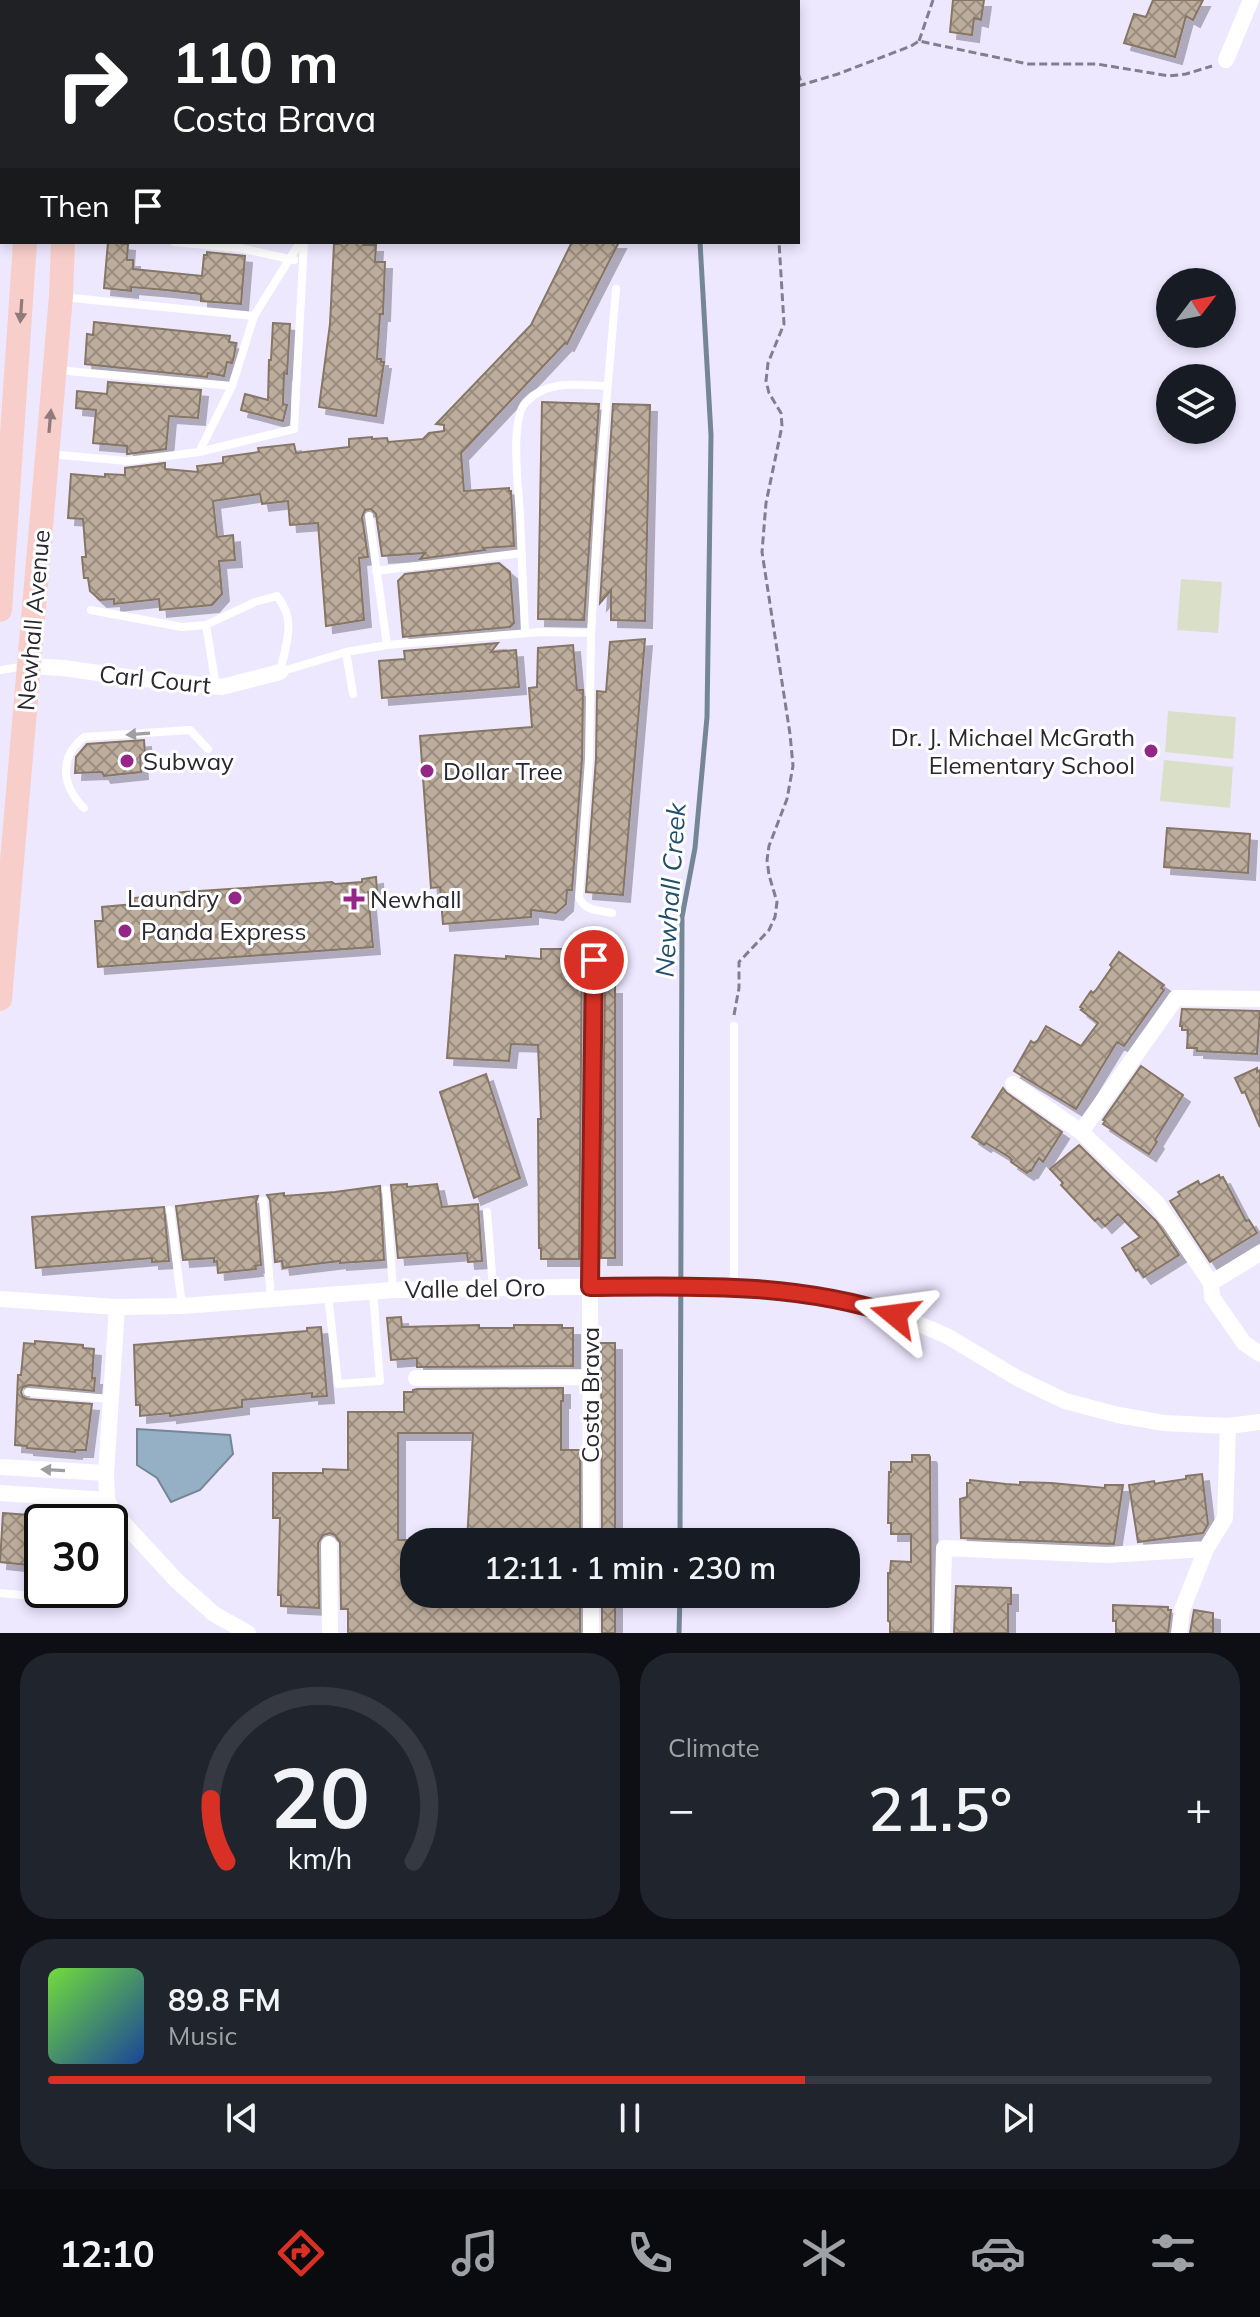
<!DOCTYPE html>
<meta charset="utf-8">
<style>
:root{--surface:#171b24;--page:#20242c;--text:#f1f3f6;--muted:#9ea1a6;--line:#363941;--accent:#d93025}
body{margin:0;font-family:Mulish,sans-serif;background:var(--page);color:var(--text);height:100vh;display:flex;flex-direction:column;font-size:30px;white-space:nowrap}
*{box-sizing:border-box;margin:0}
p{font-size:26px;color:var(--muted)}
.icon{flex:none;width:44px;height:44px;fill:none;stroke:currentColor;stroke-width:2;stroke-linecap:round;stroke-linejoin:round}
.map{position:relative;height:1633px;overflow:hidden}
.details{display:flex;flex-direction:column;gap:20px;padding:20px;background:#0d0f14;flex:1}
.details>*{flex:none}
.banner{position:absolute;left:0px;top:0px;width:800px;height:244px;box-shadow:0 4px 12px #0003;background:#202124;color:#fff;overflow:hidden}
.needle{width:52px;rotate:58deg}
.controls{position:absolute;left:1156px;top:268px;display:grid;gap:16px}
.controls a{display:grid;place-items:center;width:80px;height:80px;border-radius:50%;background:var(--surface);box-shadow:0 4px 12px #0003;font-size:40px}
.speed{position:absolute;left:24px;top:1504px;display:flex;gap:16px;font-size:40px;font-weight:700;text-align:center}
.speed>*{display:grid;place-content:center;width:104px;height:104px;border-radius:50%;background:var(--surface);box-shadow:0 4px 12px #0003;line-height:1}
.speed .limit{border:4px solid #111;border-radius:12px;background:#fff;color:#111}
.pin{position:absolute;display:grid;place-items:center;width:68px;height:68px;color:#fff;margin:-34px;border:4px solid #fff;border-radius:50%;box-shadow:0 2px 8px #0007}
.me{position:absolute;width:88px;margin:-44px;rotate:286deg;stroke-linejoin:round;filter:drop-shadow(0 0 6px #0008)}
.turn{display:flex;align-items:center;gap:28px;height:168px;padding:0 40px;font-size:36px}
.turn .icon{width:104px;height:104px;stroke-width:2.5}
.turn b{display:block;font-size:56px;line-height:68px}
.then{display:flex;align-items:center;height:76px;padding:0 40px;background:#0003;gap:16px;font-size:30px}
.big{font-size:60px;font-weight:600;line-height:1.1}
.details .card{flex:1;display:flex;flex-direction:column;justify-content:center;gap:12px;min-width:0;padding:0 28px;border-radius:32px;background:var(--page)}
.details .dial{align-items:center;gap:0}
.dial svg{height:208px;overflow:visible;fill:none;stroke:var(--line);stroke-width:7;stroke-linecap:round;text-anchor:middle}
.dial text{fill:var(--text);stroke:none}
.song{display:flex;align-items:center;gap:24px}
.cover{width:96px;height:96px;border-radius:12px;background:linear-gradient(135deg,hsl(100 70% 55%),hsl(220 70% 35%))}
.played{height:8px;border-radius:4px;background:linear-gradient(90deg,var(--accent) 65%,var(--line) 65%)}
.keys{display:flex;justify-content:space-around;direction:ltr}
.heat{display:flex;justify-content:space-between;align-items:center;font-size:44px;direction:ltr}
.details .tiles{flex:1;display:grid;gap:20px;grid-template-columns:1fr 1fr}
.card:last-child{grid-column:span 2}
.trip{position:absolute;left:400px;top:1528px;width:460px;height:80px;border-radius:32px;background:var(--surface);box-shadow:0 4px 12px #0003;font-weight:600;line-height:80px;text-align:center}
.tabs{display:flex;height:128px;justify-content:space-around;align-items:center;background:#090b0e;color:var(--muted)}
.tabs .icon{width:56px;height:56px}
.tabs .current{color:var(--accent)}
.tabs b{font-size:36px;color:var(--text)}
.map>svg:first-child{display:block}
.green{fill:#dae0c7}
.water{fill:#95b0c4;stroke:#758797;stroke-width:2}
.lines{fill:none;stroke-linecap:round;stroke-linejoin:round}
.stream{stroke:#758797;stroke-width:5}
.building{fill:url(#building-cross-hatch);stroke:#867666;stroke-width:2;filter:url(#shadow)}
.path{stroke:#827e8d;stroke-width:3;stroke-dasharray:8 4;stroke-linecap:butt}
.service{stroke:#fff;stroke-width:8}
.minor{stroke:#fff;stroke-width:16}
.primary{stroke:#f8ceca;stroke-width:24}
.oneway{fill:#907a7c}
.oneway2{fill:#9f9ea1}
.route-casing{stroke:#8d1f18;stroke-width:20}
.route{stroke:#d93025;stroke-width:14}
.poi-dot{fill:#942687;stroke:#fff;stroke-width:3}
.labels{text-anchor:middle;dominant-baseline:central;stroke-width:6;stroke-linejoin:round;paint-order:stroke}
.street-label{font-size:24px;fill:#29272f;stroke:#fff}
.poi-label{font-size:24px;fill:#29272f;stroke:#fff;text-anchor:start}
.water-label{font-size:26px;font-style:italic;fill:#1f4f6c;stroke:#fff}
</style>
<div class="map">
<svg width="1260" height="1633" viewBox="0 0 1260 1633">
<defs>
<pattern id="building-cross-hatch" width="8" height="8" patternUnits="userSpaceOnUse" patternTransform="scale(2)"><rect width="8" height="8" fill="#bdad9c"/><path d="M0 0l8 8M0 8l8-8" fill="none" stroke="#9a8d80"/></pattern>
<filter id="shadow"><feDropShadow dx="7" dy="7" stdDeviation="0" flood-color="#0004"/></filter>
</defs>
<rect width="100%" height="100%" fill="#eee8ff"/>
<path class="green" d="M1181,579L1222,582L1218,633L1177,630Z
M1168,711L1236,717L1233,759L1165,752Z
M1164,760L1233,767L1230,808L1160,801Z"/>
<path class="water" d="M137,1429L230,1435L233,1454L200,1490L171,1502L157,1478L137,1465Z"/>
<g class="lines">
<path class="stream" d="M688,0L689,2
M680,1542L682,917L695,848L707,717L711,435L700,242
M679,1633L680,1594"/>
</g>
<path class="building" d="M953,0H984L981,20L974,18L972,35L950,32Z
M1153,0H1203L1193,20L1186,16L1175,57L1124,43L1134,14L1146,17Z
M108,242L128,244L127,260H133V269L202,276L204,255H207V252L245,256L241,304L201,301V294L166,290L131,287V291L104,288Z
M339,242H364V245H376L375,262H385L383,314H380L377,359H381V362H384L376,416L319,407L330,324L334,244H338Z
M572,242H619L567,344L565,343L461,453L464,491L509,488V491H511L514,546L483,548L485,550L420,559L425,553L382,556L376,514L371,509L365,510L362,517L368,557L359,558L364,620L326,626L318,523L290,525L288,501L262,504L260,494L213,501L217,537L233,535L235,560L219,561L222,594L212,605L160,610L159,599L114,604V599L100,600L90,591L88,578H84L82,557H86L83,519L68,518L71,474L105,477V474L125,475V468L165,463V469L198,472L197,466L223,463V457L259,452L258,448L294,444L296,453L349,447V439L372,437V439L387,438L388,442L423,439L429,433L444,431V425L436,424L531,325Z
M94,322L230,336L229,342L236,343L234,356L232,363L227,362L224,376L208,373L207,377L85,364L87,334L93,335Z
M273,323L290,324L287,374L284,373L283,404L287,405L283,421L241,410L245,394L268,400L269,360H271Z
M108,382L201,390L198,418L169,416L166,449L127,454V446L93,443L96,410L76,408L77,391L107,394Z
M542,402L599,404L584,620L538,619Z
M613,404L650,405L645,621L611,620V590L600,603Z
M499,563L510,572L514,623L510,627L403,637L398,581L405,574Z
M645,639L623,895L586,892L596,759L597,691L606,692L610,642Z
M498,643L491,652L516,650L519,687L382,698L379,661L405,659L404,651Z
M573,645L577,690H583L582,759L572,890H567L566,904L556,913L531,910V917L443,924L440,887L431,888L420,736L532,727L529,688L537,687L538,648Z
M144,740L145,754L140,755L141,772L104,776L102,772L75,773L76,757L87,744Z
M1167,828L1250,834L1248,873L1164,867Z
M376,877L377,891L368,892L373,947L98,967L95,921H103L102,907L135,904L134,898L184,892L332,882L335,884L362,882V879Z
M541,949H579V955H582L579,1259H541V1248H539L538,1119H541L538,1045L511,1044L509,1061L447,1058L455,955L506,959V956L541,959Z
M1119,952L1164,985L1161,988L1164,990L1124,1046L1117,1042L1076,1109L1014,1071L1031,1041L1034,1043L1038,1040L1046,1026L1081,1046L1098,1023L1081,1010L1083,1009L1080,1007L1091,991L1093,993L1096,990L1112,967L1110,965Z
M605,987H615V1258H601Z
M1182,1009L1260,1011L1257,1054L1197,1051V1048H1187L1188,1030H1182V1026H1180Z
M1141,1066L1183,1095L1155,1140L1157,1142L1149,1154L1103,1124L1105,1121L1103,1120Z
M1257,1068V1072L1260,1070V1127L1245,1092L1242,1093L1235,1078Z
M486,1074L520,1178L474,1198L440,1092Z
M1003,1088L1007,1093L1062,1132L1043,1162L1039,1158L1031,1171L1030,1170L1027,1173L1011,1162L1012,1160L1009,1157L986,1143L984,1145L972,1137Z
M1079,1145L1156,1221L1179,1255L1144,1277L1138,1269L1136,1271L1122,1248L1140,1237L1118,1214L1105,1226L1098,1218L1095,1221L1061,1185L1063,1183L1050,1169Z
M1219,1175L1220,1178L1223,1177L1246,1221L1249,1220L1257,1233L1210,1262L1170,1201L1180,1195L1178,1192L1198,1181L1200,1185Z
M407,1184V1187L437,1184L442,1207L478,1204L482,1261L468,1262L467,1253L398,1258L391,1185Z
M380,1186L384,1260L340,1263V1261L283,1268L282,1261L275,1262L270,1200L267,1195L284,1193V1196L335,1192Z
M258,1196L256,1202L261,1265L255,1266L256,1269L218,1273L217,1261L214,1262V1258L183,1260L176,1206Z
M164,1207L169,1261L152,1262V1258L36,1268L32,1217Z
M401,1317L402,1327L479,1325V1328H514V1325H562V1328H573V1366L417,1367V1358L391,1360L387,1318Z
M321,1327L327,1396L312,1397V1393L242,1400V1407L170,1416V1413L140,1416V1405H136L134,1345L307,1331V1328Z
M35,1341L83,1345V1348L94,1349L92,1378H95L94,1391L29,1385L23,1387L21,1392L23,1397L27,1399L92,1404L86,1450H75V1452L50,1450L27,1448V1446L15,1445L18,1375H21L24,1343L35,1344Z
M601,1343H615V1542H602Z
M563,1388V1401H561V1450H580V1542H467L473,1433H398V1540H414V1594H580V1633H348V1609H341L340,1543L335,1535L330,1533L323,1535L318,1543L319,1608L281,1606V1595H278L280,1518H273V1473H323V1469L348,1470V1412H404V1392H413V1390L417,1389Z
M912,1455H929L930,1457L931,1633L890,1632V1622L888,1621V1573H890L891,1561L911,1562V1534H891V1523H888L889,1472H891V1462H912Z
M1202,1474L1208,1524L1203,1533L1138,1542L1129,1485L1154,1481L1155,1484L1159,1483L1186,1479V1476Z
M970,1480L1006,1484L1020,1485V1482L1051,1483L1105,1488V1485H1123L1114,1544L961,1538L960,1499L967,1497V1483H970Z
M3,1513L42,1516V1561L37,1560V1566L0,1562Z
M956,1586L1011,1588V1604H1008V1633H954Z
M602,1594H615V1633H602Z
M1113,1605L1168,1607V1610H1171L1168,1633H1116V1621H1113Z
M1194,1610L1213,1613V1633H1190Z"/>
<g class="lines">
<path class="path" d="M770,0L771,2
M919,41L933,0
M798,73L802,85
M798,86L838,74L911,46L919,41L1028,64H1097L1169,76L1186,74L1212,66
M734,1015L739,988V962L769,930L775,917L777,902L769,875L767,860L769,846L787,799L793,766L790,734L762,552L766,503L782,426L781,413L769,393L766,381L768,363L784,324L779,242"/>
<path class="service" d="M121,0V2
M169,0L170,2
M182,2L186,0
M174,242L240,248L294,260
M62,297L254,316
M57,370L232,386
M199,452L232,386L254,316L300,242
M49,454L127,461L199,452L294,429L304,242
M369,516L387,645L540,632L591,633L589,759L579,897C584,911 599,910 612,913
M376,571L522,553
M91,610L182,627L206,625L255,602L277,596C297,620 286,644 280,672L346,652L387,645
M206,625L216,686
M525,633C523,594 522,555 520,516C519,492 509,419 526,402C547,379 580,385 607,386
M591,633L600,477L616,289
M346,652L353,694
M0,670L27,666
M84,808C62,786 58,758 84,737L190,730L208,749
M734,1026V1288
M386,1190L393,1289
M263,1201L271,1298
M170,1210L182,1306
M487,1212L493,1287
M328,1295L338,1384L380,1381L373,1292
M28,1392L110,1399
M0,1593L84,1601"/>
<path class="minor" d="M1226,60L1251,0
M28,666L63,668L134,678L222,687L280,672
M1013,1084L1081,1132L1156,1202L1211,1283L1212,1297L1244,1343L1260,1354
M1081,1132L1176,998L1260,999
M1211,1283L1260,1253
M0,1299L117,1307L182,1306L393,1290L627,1286L780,1290L827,1296L912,1321L947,1336L1017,1378L1065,1401L1118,1415L1164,1423L1228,1426L1260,1422
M117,1307L106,1473L107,1500L116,1515L177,1581L214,1614L248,1633
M416,1378L590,1377
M0,1467L106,1473
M0,1493L107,1500
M591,1542L590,1287L594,960
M329,1544L330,1633
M591,1633V1594
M942,1633L944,1548L1107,1555L1206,1549
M1179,1633L1182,1610L1206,1549L1225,1518L1228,1426"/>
<path class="primary" d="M26,0V2
M65,0V2
M0,610L25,242
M0,999L61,296L63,242"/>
</g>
<defs><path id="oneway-solid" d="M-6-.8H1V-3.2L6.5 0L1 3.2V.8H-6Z" transform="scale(2)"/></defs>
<g class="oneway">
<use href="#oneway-solid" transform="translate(21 311) rotate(94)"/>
<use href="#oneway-solid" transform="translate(50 421) rotate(-85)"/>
</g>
<g class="oneway2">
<use href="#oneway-solid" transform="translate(138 734) rotate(176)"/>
<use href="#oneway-solid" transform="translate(53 1470) rotate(-177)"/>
</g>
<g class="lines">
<defs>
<path id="route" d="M594,960L590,1287C692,1286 796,1282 895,1315"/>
</defs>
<use href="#route" class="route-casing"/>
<use href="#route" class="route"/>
</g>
<g class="poi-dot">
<circle cx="1151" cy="751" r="8"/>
<circle cx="127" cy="761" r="8"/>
<circle cx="427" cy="771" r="8"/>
<circle cx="235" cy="898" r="8"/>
<path d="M350 887h8v8h8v8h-8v8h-8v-8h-8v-8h8z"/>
<circle cx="125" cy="931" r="8"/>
</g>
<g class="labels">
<g class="street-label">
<text transform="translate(33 620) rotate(-85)">Newhall Avenue</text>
<text transform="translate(155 679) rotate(6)">Carl Court</text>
<text transform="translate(475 1288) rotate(-1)">Valle del Oro</text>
<text transform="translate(590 1395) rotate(-90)">Costa Brava</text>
</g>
<g class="poi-label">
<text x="1135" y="737" text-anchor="end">Dr. J. Michael McGrath<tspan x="1135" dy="28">Elementary School</tspan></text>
<text x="143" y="761">Subway</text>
<text x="443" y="771">Dollar Tree</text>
<text x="219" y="898" text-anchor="end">Laundry</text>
<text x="370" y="899">Newhall</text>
<text x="141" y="931">Panda Express</text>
</g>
<g class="water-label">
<text transform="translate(670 890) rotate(-86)">Newhall Creek</text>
</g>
</g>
</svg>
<div class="controls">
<a><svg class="needle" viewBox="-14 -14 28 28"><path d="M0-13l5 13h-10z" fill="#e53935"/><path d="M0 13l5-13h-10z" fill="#9ea1a6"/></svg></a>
<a><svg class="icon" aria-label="layers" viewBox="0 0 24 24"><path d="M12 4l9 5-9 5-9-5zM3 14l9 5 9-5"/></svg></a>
</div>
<div class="speed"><div class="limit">30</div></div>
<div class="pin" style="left:594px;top:960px;background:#d93025"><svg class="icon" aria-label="arrive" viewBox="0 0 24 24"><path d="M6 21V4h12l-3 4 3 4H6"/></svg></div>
<svg class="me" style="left:895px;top:1315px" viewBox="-20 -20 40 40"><path d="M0-17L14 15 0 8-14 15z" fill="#d93025" stroke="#fff" stroke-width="4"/></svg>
<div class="trip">12:11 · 1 min · 230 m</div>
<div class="banner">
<div class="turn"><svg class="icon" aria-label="right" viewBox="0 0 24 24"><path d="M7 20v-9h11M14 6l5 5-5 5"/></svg><div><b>110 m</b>Costa Brava</div></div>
<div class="then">Then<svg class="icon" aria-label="arrive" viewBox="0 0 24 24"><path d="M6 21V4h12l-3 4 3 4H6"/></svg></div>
</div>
</div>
<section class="details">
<div class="tiles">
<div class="card dial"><svg viewBox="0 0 100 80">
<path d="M14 69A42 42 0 1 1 86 69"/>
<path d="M14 69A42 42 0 0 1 8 45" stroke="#d93025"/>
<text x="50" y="56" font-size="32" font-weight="700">20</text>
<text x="50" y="72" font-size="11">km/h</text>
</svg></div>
<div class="card"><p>Climate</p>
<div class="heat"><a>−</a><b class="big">21.5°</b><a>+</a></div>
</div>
<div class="card">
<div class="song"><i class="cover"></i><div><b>89.8 FM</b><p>Music</p></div></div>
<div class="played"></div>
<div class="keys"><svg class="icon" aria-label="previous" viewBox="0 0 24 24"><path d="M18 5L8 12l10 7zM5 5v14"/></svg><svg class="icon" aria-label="pause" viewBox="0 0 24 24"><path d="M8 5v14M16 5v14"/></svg><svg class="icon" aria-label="next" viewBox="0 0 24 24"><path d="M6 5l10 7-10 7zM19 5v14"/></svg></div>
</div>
</div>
</section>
<nav class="tabs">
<b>12:10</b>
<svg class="icon current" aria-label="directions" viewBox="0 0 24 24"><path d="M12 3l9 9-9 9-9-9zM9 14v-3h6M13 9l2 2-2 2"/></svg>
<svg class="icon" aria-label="music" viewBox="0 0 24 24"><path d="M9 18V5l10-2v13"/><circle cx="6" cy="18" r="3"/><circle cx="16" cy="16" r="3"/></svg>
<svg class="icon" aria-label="phone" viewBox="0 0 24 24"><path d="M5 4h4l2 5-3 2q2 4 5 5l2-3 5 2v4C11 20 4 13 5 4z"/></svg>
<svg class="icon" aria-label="climate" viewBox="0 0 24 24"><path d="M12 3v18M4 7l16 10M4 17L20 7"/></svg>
<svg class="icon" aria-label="car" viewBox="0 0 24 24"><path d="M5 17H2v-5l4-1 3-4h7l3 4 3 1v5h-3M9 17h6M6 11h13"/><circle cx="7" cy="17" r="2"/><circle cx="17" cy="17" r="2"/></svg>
<svg class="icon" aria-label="filters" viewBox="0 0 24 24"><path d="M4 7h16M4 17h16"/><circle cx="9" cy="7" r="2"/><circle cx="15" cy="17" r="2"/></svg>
</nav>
